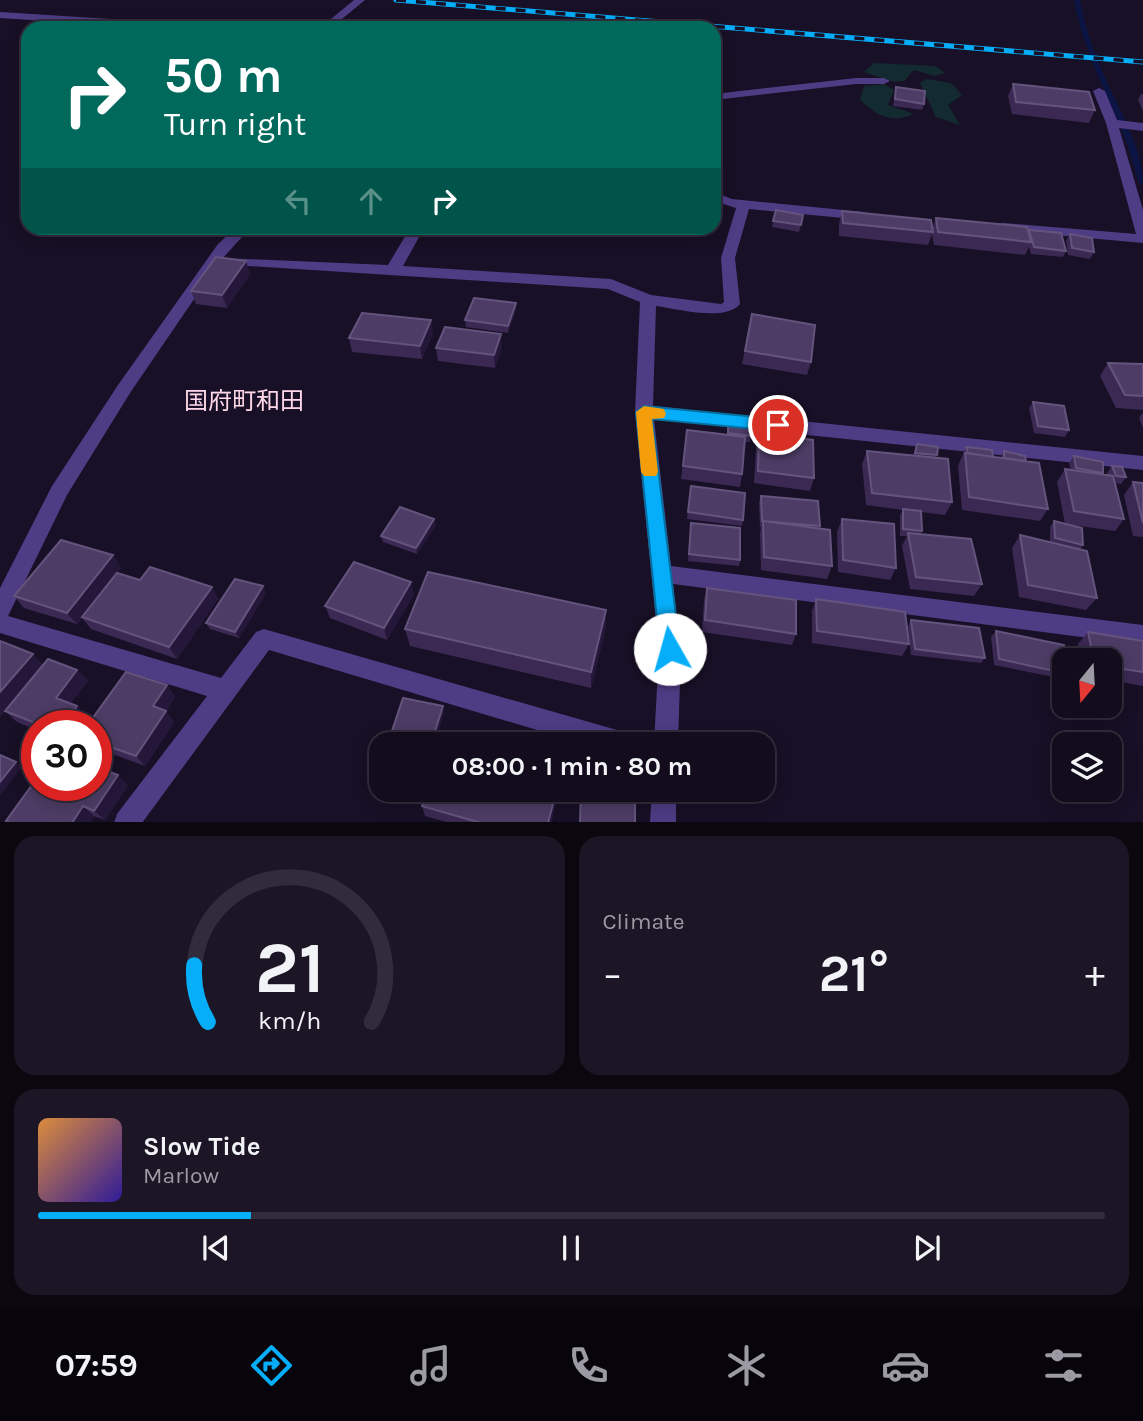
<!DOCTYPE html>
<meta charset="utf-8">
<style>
:root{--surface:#120c1c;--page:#1b1525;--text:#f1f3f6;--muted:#9c9ba3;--line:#312c3b;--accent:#06aef9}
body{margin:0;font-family:Karla,"Noto Sans JP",sans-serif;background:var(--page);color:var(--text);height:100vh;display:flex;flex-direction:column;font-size:26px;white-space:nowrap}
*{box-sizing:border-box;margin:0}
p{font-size:23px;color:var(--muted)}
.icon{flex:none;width:38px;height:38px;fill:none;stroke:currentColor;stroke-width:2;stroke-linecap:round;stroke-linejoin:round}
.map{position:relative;height:822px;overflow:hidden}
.drawer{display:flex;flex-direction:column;gap:14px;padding:14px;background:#0a070f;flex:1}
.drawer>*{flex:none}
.guide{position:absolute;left:21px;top:21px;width:700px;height:214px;border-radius:21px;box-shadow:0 4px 18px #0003,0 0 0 2px var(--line);background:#00695c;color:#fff;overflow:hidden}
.needle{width:46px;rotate:198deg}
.buttons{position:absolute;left:1052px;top:648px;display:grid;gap:14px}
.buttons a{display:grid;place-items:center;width:70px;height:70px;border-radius:14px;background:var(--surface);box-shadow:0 4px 18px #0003,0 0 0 2px var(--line);font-size:35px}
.speed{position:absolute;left:21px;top:710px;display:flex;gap:14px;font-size:35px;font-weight:700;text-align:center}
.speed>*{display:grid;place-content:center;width:91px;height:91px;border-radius:50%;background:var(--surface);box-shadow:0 4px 18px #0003,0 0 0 2px var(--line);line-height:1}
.speed .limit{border:10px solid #d22;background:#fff;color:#111}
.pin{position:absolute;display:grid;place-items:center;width:60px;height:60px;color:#fff;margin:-30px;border:4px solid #fff;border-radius:50%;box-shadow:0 2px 7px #0007}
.me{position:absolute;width:77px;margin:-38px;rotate:353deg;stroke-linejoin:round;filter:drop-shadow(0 0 5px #0008)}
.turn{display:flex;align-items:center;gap:24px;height:147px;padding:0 28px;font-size:32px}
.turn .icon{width:91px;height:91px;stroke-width:2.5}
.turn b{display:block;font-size:49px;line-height:60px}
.lanes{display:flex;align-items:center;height:66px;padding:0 28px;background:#0003;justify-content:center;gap:35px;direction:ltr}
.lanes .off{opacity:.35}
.big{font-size:52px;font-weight:700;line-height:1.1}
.drawer .tile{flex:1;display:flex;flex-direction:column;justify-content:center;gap:10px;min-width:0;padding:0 24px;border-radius:21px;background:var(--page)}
.drawer .dial{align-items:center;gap:0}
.dial svg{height:182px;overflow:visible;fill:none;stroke:var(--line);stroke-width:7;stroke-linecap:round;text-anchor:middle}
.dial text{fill:var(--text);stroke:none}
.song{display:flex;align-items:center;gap:21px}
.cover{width:84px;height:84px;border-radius:10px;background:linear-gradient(135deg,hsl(30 70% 55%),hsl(250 70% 35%))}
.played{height:7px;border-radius:4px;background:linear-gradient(90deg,var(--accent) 20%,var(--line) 20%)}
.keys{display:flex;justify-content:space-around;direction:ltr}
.heat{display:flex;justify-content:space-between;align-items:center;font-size:38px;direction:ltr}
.drawer .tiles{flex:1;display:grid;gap:14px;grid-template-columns:1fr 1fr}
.tile:last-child{grid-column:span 2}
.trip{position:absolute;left:369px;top:732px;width:406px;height:70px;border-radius:21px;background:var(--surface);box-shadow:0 4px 18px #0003,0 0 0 2px var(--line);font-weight:700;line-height:70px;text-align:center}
.tab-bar{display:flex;height:112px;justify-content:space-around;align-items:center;background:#07050b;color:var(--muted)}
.tab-bar .icon{width:49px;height:49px}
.tab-bar .selected{color:var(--accent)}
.tab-bar b{font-size:32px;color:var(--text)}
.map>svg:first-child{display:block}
.green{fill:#132b30}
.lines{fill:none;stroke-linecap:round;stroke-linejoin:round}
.stream{fill:#0b1443;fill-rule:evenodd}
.minor{fill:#4e3c84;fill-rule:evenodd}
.rail-casing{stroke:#06aef9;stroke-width:5}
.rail{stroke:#181026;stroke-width:3.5;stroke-dasharray:10;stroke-linecap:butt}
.wall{fill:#3b2953}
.shaded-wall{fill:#251739}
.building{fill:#4d3c65;stroke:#64547d;stroke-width:2}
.route{fill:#06aef9;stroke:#0471a2;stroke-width:2}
.slow{fill:#f59e0b}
.labels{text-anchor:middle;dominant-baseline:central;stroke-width:7;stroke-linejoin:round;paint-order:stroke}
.quarter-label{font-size:24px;fill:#fed8e8;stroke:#181026}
</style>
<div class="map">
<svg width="1143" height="823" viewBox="0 0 1143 823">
<rect width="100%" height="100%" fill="#181026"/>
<path class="green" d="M874,63L936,66L945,73L934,76L914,70L904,81L894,82L864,72Z
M926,79L951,83L962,95L948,105L960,125L936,117L920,83Z
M884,84L894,90L888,105L914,114C890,124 878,116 860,100L864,86Z"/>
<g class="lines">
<path class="stream" d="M1074,0H1080C1085,25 1092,49 1103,73C1118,109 1143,146 1143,185L1139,183C1134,168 1131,152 1124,137C1106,91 1083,49 1074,0Z"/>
<path class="minor" d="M354,0H365L331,28H320Z
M0,12L206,25L211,28H157L0,18Z
M856,78H884L890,81L884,84H856L714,100V94Z
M1099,88L1105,91L1117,120L1143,123V131L1119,128L1143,210V243L999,230V224L1004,223L1136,234L1106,123L1093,91Z
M714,192L732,199L864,212L871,216L864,220L749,209L735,258L740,304C725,322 678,309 656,306L653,406L1143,456V470L654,419L671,566L1143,625V645L673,584L681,650L678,744H654L659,650L635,412L640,302L608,289L218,264L130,393L67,495L8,616L221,678L256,632L264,629L624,732L632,736L636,744H584L269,650L142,823H114L117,814L207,696L0,633V588L52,486L118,385L218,244L235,228H250L223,258L388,265L410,228H424L403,266L611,279L651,295L721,304L724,302L721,258L736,208L714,201Z
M652,789H676V823H650Z"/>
<defs>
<path id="rail" d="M396,0L1143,62"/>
</defs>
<use href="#rail" class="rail-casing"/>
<use href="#rail" class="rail"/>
</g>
<path class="wall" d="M1013,84L1095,110L1089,123L1012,114L1008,96Z
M896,87L924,104L922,110L893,106Z
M1141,94H1143V111L1138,100Z
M776,210L803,215L799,232L772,227Z
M842,211L932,229L936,218L1028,231L1029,230L1066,251L1063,257L1031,254L1029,247L1025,255L934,245L932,234L928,245L839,236V224Z
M1070,234L1094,252L1090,259L1068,255L1066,241Z
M246,261L250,274L227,308L196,304L191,291Z
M516,303V309L508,333L466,327L465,320Z
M752,314L811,362L807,375L742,364Z
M433,333L422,359L352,352L349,338Z
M502,347L495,368L438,361L436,348Z
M1108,363L1143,364V410L1116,408L1100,376Z
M1033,402L1069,430L1065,437L1034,433L1029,408Z
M1143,412V428L1139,418Z
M728,423L751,436L750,442H744L742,474L740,487L681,479L687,430L727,435Z
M759,433L814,478L810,491L754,483L756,446Z
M917,444L937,455L936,458L952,502L945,515L921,512L922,531L920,535L982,584L974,596L910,589L902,546L907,536H900V515L903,510L866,505L862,464L867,451L913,455Z
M966,447L993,457L1000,458L1004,451L1026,461L1048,509L1040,521L962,510L958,466Z
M1074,456L1103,473L1102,475H1108L1107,473L1112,466L1126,477L1121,484L1115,483L1124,519L1115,531L1066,524L1083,545L1081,549L1097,598L1086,610L1019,597L1012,548L1020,535L1050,542V527L1054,521L1065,524L1057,482L1065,469L1071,470L1069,463Z
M1133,482L1143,483V537L1133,536L1124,495Z
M691,486L743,520L742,526L687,519Z
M761,496L820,526V529L832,566L827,579L761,570L760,533L761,527H760L759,503Z
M434,519L436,525L417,554L383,542L381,536Z
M842,519L896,568L890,580L838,572L837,532Z
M691,523L740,560L739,566L688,561Z
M113,555L121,568L117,573L140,580L212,587L218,599L177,659L91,629L82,618L77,624L24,608L14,596Z
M263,586L266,593L239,638L210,629L206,623Z
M707,588L796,634L792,645L702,632L704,600Z
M414,594L387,640L330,618L325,606Z
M816,599L909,644L902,656L812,643V611Z
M911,620L985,658L981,663L911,655L908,626Z
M606,627L591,688L410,646L405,629Z
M996,631L1064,660V679L994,665L991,637Z
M1088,632L1143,641V686L1110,680V660H1081L1078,644Z
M43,665L77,670L88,681L70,704L77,706L87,717L81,726H37V730L17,722L5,711Z
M167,685L175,697L166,711L174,722L145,766L96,748V726Z
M444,712L434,744H400L392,742L390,737Z
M128,785L105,820L94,816L89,823H8L6,821Z
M428,789H559L551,823H450L425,816L422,806Z"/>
<path class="shaded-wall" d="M246,261L250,274L227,308L222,295Z
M516,303V309L508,333V326Z
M431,320L433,333L422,359L420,346Z
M501,334L502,347L495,368L494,355Z
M434,519L436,525L417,554L416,548Z
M113,555L121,568L77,624L67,613Z
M411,582L414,594L387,640L384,628Z
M263,586L266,593L239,638L235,632Z
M212,587L218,599L177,659L169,647Z
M606,610V627L591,688V672Z
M33,654L44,666L0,717V692Z
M77,670L88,681L66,709L56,698Z
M167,685L175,697L161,717L153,706Z
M77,706L87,717L81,726H62Z
M443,706L444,712L434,744H431Z
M166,711L174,722L145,766L136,756Z
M16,762L22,767L0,796V782Z
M118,775L128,785L105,820L94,811Z
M557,789H559L551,823H548Z
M83,806L94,816L89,823H72Z"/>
<path class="building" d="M1013,84L1089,92L1095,110L1016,102Z
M896,87L925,91L924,104L895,99Z
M776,210L803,215L801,225L773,221Z
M842,211L931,220L933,232L843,223Z
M936,218L1027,227L1031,242L938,232Z
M1029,230L1061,233L1066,251L1034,247Z
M1070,234L1092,238L1094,252L1072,248Z
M216,257L246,261L222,295L191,291Z
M474,298L516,303L508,326L465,320Z
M362,313L431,320L420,346L349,338Z
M752,314L815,325L811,362L745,351Z
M445,327L501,334L494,355L436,348Z
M1108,363L1143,364V396L1125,395Z
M1033,402L1064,406L1069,430L1038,426Z
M728,423L752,426L751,436L728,433Z
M687,430L745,437L742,474L683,466Z
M759,433L813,440L814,478L758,471Z
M917,444L938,447L937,455L915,453Z
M966,447L992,450L993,457L968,453Z
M867,451L948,459L952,502L872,493Z
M1004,451L1025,456L1026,461L1004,458Z
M965,453L1039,463L1048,509L969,497Z
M1074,456L1103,462V473L1076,468Z
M1112,466L1122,467L1126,477L1116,476Z
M1065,469L1113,476L1124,519L1074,511Z
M1133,482L1143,483V523Z
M691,486L745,493L743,520L688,512Z
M761,496L818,501L820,526L762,521Z
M400,507L434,519L416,548L381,536Z
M903,509L921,511L922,531L903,529Z
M842,519L894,524L896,568L843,560Z
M763,521L830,530L832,566L764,557Z
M1054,521L1082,528L1083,545L1055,538Z
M691,523L740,528V560L689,554Z
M908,533L971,539L982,584L916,577Z
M1020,535L1087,551L1097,598L1028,585Z
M61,540L113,555L67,613L14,596Z
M354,562L411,582L384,628L325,606Z
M150,567L212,587L169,647L82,617L117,573L140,580Z
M428,572L606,610L591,672L405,629Z
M235,579L263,586L235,632L206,623Z
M707,588L796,600V634L705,620Z
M816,599L905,612L909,644L817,631Z
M911,620L979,628L985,658L915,649Z
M996,631L1064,645L1067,660H1064V673L999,659Z
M1088,632L1143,641V672L1110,667V660H1094Z
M0,641L33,654L0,692Z
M48,659L77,670L56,698L77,706L62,726H43L5,711Z
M126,672L167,685L153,706L166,711L136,756L96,742V726H87Z
M403,698L443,706L431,744H424L390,737Z
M0,755L16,762L0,782Z
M96,767L118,775L94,811L83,806L72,823H10L6,821L37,778V786H96Z
M428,789H557L548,823H481L422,806Z
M581,789H635V823H580Z"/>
<path class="route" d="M644,406L778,419L786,425L778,431L652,419L680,649L677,656L670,659L662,656L660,649L636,412Z"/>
<path class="slow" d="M644,406L664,409L666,414L664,418L652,419L658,472L656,476H644L641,472L636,412Z"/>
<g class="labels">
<g class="quarter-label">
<text x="244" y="401">国府町和田</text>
</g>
</g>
</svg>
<div class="buttons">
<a><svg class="needle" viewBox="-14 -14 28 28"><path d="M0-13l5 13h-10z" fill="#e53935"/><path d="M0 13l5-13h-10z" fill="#9c9ba3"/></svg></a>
<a><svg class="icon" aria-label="layers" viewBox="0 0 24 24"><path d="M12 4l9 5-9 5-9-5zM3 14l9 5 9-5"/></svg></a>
</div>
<div class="speed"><div class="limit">30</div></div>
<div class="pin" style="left:778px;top:425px;background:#d93025"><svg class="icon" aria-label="arrive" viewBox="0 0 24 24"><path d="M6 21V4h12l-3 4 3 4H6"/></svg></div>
<svg class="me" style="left:670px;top:649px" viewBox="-20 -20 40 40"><circle r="19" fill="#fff"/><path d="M0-13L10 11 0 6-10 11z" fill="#06aef9"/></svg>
<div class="trip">08:00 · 1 min · 80 m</div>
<div class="guide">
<div class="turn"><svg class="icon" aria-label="right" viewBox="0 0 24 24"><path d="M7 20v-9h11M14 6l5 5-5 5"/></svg><div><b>50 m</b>Turn right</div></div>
<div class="lanes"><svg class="icon off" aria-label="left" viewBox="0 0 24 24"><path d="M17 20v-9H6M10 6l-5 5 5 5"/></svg><svg class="icon off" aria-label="ahead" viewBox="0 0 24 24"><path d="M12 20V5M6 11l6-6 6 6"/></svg><svg class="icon" aria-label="right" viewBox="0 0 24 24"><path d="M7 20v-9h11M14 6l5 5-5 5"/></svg></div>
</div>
</div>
<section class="drawer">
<div class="tiles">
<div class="tile dial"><svg viewBox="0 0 100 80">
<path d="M14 69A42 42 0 1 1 86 69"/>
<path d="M14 69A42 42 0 0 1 8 44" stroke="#06aef9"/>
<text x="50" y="56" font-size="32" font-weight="700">21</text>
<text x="50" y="72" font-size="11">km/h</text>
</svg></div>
<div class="tile"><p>Climate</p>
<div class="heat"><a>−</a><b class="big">21°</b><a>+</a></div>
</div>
<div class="tile">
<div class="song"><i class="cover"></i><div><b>Slow Tide</b><p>Marlow</p></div></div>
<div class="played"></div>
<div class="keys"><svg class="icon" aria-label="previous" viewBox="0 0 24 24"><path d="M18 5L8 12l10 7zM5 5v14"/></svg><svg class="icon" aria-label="pause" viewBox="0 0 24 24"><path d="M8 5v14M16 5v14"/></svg><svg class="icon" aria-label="next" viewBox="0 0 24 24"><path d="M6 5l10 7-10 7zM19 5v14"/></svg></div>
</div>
</div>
</section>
<nav class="tab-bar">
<b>07:59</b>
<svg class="icon selected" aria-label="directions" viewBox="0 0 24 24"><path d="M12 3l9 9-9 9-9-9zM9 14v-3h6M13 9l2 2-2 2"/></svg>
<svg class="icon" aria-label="music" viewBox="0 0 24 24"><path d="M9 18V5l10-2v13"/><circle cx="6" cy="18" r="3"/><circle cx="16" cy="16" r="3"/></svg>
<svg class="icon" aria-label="phone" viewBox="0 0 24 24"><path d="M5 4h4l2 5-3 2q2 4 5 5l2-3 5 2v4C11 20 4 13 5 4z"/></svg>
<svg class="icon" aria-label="climate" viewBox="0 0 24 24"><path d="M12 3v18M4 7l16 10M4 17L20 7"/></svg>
<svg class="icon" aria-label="car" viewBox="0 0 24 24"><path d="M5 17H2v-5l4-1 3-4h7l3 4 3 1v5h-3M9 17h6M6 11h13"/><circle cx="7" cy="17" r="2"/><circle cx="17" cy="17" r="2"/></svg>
<svg class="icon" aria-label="filters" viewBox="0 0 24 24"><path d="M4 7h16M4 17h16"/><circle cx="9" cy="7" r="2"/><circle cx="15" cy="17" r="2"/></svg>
</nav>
